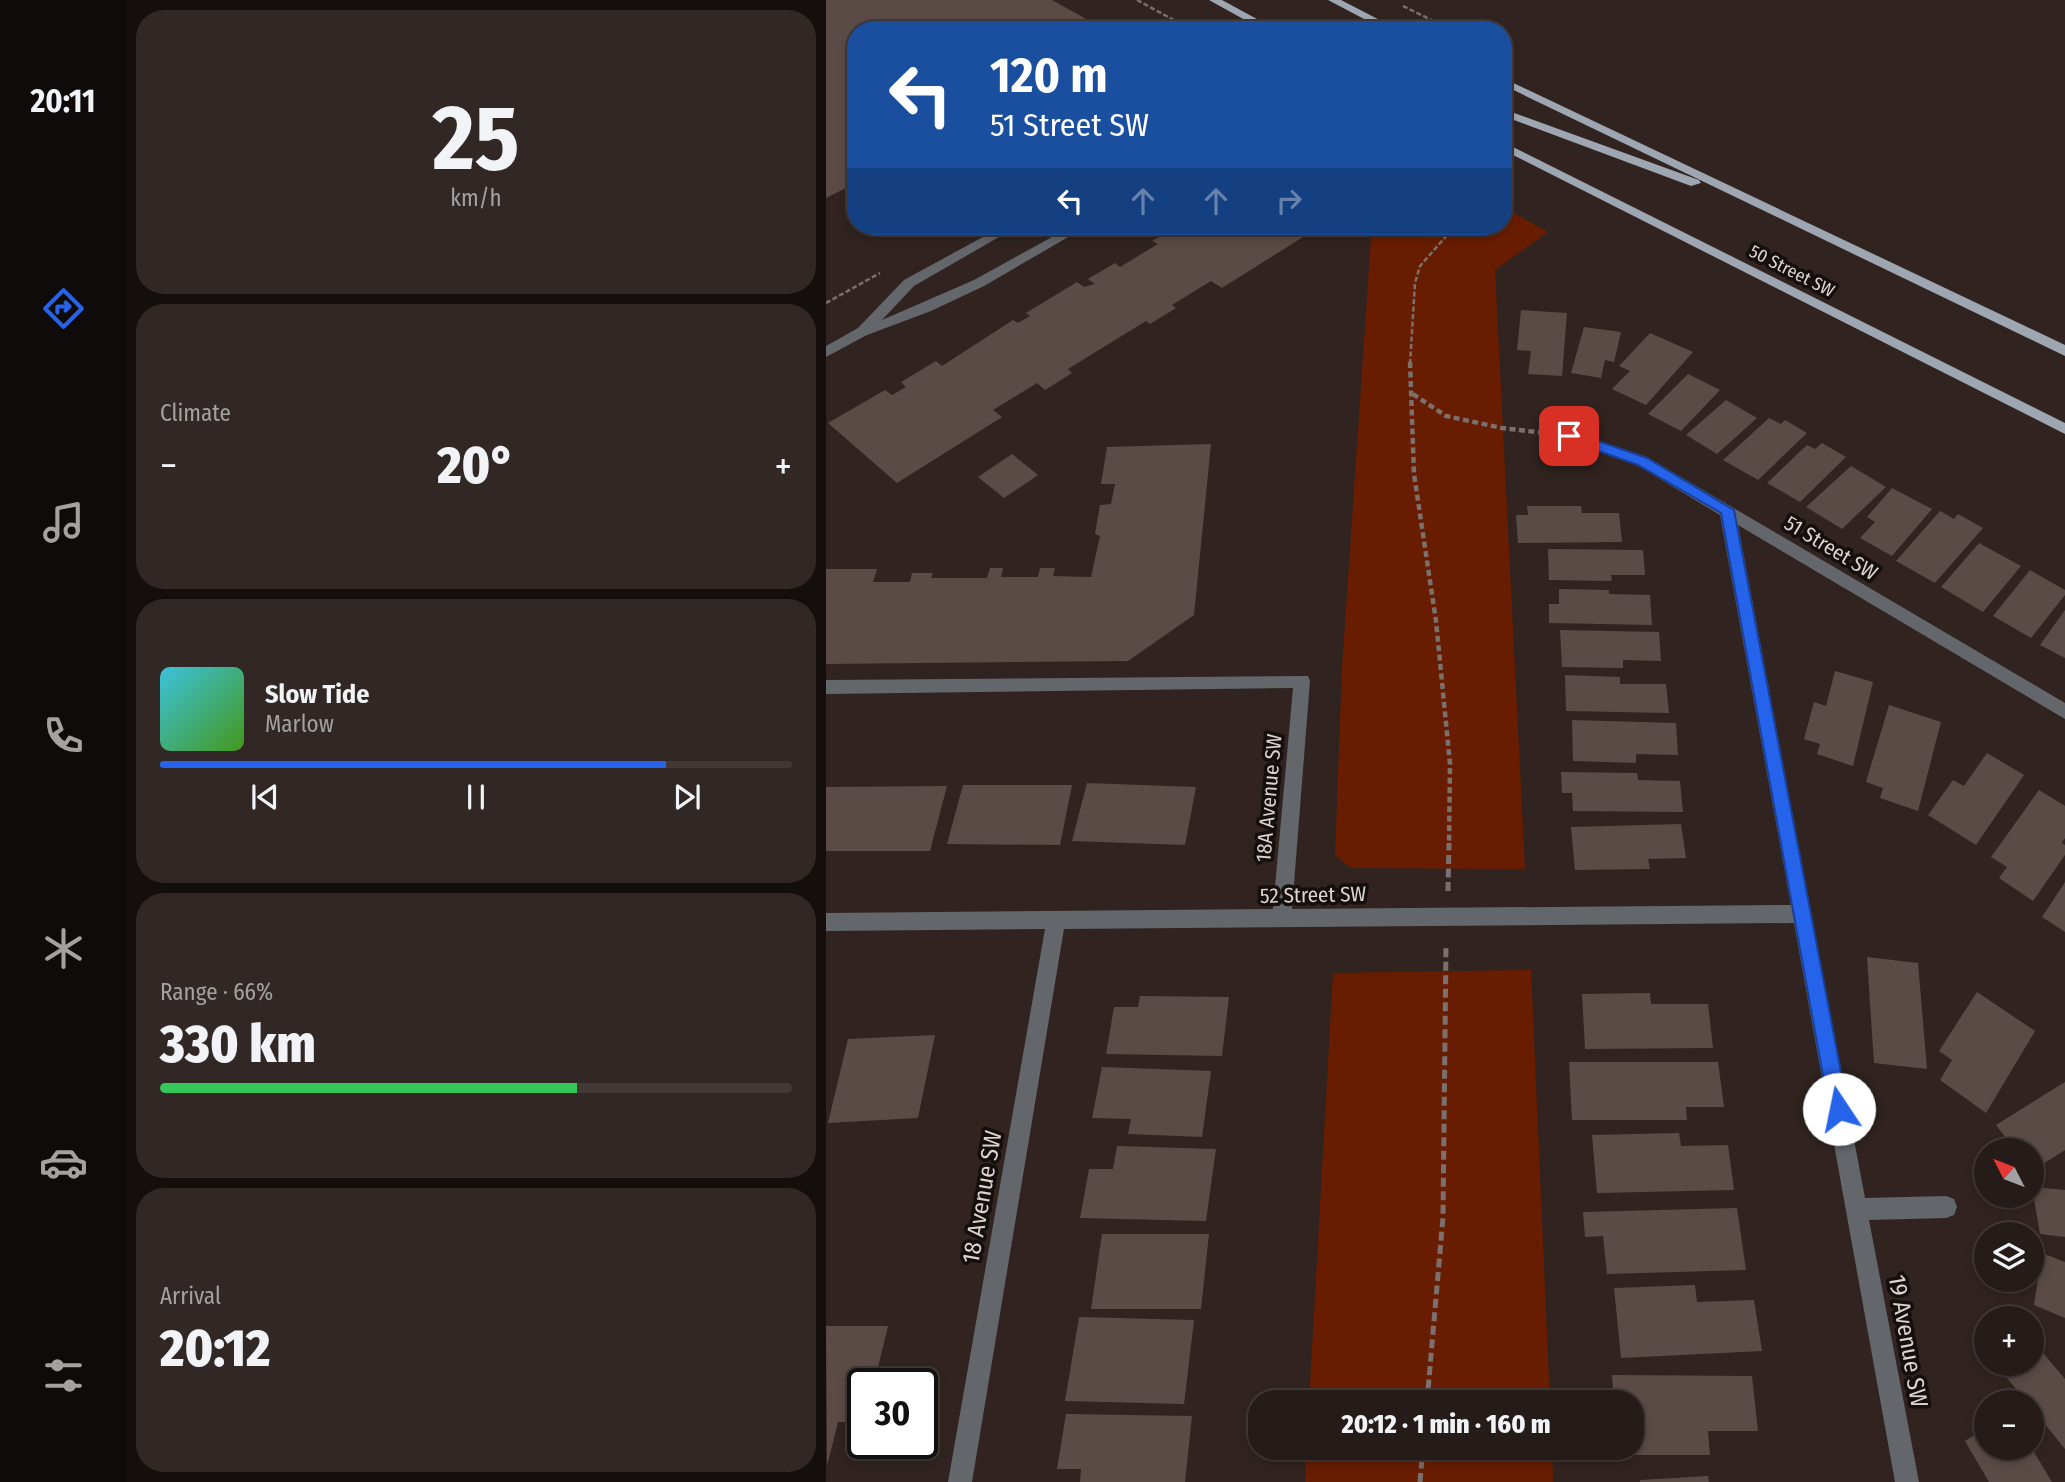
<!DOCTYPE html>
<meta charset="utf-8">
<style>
:root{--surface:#251b18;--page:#312825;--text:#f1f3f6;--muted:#a3a1a2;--line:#423937;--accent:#2563eb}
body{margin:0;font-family:"Fira Sans Condensed",sans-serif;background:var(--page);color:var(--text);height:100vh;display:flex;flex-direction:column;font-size:26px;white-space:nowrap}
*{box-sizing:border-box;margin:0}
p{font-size:23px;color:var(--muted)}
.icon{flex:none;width:38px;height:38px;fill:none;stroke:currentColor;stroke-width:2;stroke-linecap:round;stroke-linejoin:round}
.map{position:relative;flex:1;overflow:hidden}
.sheet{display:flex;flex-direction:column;gap:10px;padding:10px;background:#140f0d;width:700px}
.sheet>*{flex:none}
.top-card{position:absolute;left:21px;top:21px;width:665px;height:214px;border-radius:28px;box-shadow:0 4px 10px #0003,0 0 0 2px var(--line);background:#1a4fa0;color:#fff;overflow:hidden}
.needle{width:46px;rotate:312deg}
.tools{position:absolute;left:1148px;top:1138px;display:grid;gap:14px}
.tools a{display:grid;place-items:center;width:70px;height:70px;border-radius:50%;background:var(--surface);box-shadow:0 4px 10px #0003,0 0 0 2px var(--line);font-size:35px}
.speed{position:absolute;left:21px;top:1368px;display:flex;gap:14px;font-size:35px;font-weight:700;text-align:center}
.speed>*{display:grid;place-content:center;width:91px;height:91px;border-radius:50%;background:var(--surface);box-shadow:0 4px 10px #0003,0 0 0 2px var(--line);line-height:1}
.speed .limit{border:4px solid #111;border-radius:10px;background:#fff;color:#111}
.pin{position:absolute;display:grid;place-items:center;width:60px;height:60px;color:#fff;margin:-30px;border-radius:14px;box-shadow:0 4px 10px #0006}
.me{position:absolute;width:77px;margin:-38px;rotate:349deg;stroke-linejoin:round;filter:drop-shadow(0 0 5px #0008)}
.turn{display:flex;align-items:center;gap:24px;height:147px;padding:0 28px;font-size:32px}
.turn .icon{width:91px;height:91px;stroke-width:2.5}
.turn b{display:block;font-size:49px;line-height:60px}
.lanes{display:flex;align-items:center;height:66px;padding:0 28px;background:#0003;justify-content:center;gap:35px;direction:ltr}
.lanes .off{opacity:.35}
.big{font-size:52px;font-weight:800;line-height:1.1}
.sheet .widget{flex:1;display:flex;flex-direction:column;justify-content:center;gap:10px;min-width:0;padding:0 24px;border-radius:28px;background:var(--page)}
.sheet .dial{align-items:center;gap:0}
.dial b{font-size:91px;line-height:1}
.song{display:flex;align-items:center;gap:21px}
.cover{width:84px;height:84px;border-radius:10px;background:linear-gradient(135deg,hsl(190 70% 55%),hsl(100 70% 35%))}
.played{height:7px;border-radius:4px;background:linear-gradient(90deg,var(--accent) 80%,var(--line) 80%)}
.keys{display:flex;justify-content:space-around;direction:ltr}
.heat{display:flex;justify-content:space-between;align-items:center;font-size:38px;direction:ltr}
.charge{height:10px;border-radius:5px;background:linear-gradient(90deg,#34c759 66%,var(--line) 0)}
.trip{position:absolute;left:422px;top:1390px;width:396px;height:70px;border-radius:28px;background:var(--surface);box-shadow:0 4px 10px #0003,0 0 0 2px var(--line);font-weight:800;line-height:70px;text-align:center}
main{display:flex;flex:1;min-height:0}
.menu{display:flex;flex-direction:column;width:126px;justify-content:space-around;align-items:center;background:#0f0b0a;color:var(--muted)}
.menu .icon{width:49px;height:49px}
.menu .current{color:var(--accent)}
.menu b{font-size:32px;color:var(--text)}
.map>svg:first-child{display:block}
.green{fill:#681d00}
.building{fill:#5a4b46}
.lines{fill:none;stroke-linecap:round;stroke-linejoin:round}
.path-far2{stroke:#7b706d;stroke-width:2.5;stroke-dasharray:5 2.5;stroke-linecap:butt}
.path-far1{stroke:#7b706d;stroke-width:4.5;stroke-dasharray:6 3.5;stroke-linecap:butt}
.path{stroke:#7b706d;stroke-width:5;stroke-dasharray:9 4.5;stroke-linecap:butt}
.minor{fill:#63676c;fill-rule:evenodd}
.major{fill:#9ea7b1;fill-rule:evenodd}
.route{fill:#2563eb;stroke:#184099;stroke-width:2}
.labels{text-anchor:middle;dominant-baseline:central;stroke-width:7;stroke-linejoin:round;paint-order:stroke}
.far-street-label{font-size:18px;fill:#ddd4d1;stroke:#140f0d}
.street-label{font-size:21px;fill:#ddd4d1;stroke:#140f0d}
.near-street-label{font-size:24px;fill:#ddd4d1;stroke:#140f0d}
</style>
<main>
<nav class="menu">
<b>20:11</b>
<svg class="icon current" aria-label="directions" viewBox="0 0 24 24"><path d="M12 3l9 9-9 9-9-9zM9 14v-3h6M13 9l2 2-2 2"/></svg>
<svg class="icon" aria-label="music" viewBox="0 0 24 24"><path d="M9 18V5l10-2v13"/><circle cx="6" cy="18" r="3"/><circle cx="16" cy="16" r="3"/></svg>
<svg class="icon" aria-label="phone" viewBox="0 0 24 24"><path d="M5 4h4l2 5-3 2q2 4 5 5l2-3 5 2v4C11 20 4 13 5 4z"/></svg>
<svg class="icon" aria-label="climate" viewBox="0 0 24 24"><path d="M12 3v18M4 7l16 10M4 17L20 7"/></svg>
<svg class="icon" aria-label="car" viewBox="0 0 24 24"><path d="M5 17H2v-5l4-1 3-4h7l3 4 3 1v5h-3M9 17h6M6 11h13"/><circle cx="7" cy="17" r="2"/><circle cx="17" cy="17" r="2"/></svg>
<svg class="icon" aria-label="filters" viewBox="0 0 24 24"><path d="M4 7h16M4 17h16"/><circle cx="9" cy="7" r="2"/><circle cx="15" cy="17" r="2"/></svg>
</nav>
<section class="sheet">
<div class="widget dial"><b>25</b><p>km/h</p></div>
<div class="widget"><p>Climate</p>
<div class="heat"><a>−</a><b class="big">20°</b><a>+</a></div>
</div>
<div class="widget">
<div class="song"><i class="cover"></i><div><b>Slow Tide</b><p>Marlow</p></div></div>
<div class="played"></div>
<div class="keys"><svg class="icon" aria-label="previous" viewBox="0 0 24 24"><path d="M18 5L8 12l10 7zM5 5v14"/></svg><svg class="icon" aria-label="pause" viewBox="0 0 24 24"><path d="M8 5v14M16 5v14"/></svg><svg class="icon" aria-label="next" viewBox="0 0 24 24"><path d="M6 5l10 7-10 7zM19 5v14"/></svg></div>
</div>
<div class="widget"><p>Range · 66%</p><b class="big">330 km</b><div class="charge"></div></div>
<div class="widget"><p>Arrival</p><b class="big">20:12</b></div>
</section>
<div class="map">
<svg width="1239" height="1482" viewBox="0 0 1239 1482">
<rect width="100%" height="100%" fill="#312420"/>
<path class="green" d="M677,207L722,232L669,270L699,869L525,868L509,855L516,668L545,237L560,226H677Z
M705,970L724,1402H483L507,973Z
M481,1447H726L727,1482H479Z"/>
<path class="building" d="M0,0H226L280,30H30V183L0,198Z
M352,226H459L477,237L396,288L385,281L346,305L350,308L324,324L320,321L242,369L246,373L219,390L211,383L167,410L176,417L71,483L2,423L59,390L66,395L80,387L75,382L110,361L116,366L187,320L192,323L204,316L200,313L251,282L258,287L269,284L262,279L289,263L294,267L332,244L326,241Z
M695,310L741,313L736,376L702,374L705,351L691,350Z
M758,327L795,332L788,362L779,360L775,378L745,373Z
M824,333L867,352L820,405L786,389L804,371L793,366Z
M862,374L894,390L855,431L822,414Z
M900,400L931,418L891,454L860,435Z
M943,418L955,424L959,420L981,433L932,480L897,460Z
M996,443L1020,457L974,502L941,483L981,445L989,449Z
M385,444L368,615L302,661L0,664V569H51L47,582H84L86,573H107L105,578H161L164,568H177L175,577H212L214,568H229L227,576L265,577L274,536L269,534L274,505L285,504L289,484H275L281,447Z
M186,454L212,475L178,498L152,477Z
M1025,466L1060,487L1016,529L980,507Z
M1066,488L1106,509L1066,556L1034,538L1049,522L1041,517Z
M701,506H755L756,513H793L796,542L692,543L690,515H702Z
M1114,511L1128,519L1132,514L1157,528L1109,583L1070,561Z
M1153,543L1195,566L1157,612L1115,587Z
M722,549L817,550L819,575H785L786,581L723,580Z
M1204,570L1239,590V595L1205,638L1167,616Z
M733,589L783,590V594L824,595L826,625L723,623V604H733Z
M1239,610V658L1214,645Z
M734,630L833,632L835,661L797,660V668L736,667Z
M1009,671L1047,682L1027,766L991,754L994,744L978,739L988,702L1000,706Z
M739,675L794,677V684H840L843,713L740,711Z
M1063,705L1115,722L1092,811L1054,798L1057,788L1040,782Z
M746,720L850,723L852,755L810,754V763L747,761Z
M1161,753L1198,775L1150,845L1102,815L1127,780L1138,786Z
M735,772L811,773L812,780L854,781L857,812L747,811L746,793H736Z
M261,783L370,787L359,845L246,841Z
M137,785H246L234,845L121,844Z
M121,786L104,851H0V787Z
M1213,790L1239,806V838L1236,843L1239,845V855L1207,901L1173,878L1181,867L1165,857Z
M855,824L860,858L822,859L824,869L749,870L745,827Z
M1239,882V932L1216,917Z
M1041,957L1092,963L1101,1069L1048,1063Z
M1151,992L1209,1031L1160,1113L1114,1080L1126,1060L1113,1051Z
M824,993L825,1004H882L887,1048L759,1049L756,994Z
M314,996L403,997L396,1056L280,1054L288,1007H312Z
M109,1035L92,1118L2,1123L22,1039Z
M743,1062H892L898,1107H860L861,1120H746Z
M276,1067L385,1071L376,1137L302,1134L305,1119L266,1118Z
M1239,1082V1150L1206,1171V1150H1189L1170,1125Z
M853,1133L855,1146L902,1145L908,1190L771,1193L766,1135Z
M291,1146L390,1149L380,1221L254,1218L263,1169H287Z
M1206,1187L1239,1190V1237L1214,1234Z
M911,1208L920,1270L781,1274L777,1236L759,1237L757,1212Z
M276,1234H383L375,1309H265Z
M1216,1253L1239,1262V1318L1208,1305Z
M869,1285L871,1302L928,1300L936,1351L795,1358L788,1288Z
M253,1317L368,1320L358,1404L239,1401Z
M0,1326H62L48,1384H37V1422H12L1,1466Z
M1212,1347L1239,1379V1449L1206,1408V1402H1201L1180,1377L1195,1363H1206V1353Z
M786,1375L926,1376L932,1431H882L884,1455H779L778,1447H805V1402H788Z
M240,1414L366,1416L359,1482H254L255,1469H231Z
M1160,1428V1447H1205L1226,1482H1163L1139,1441Z
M882,1476L883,1482H814V1480Z"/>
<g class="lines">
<path class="path-far2" d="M311,0L366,30
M577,6L626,30
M0,303L54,273
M584,364L589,283L594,266L629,226"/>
<path class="path-far1" d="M584,362L588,474L610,621L624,764L623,845
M587,394L620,416L676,428L718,433"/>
<path class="path" d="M622,891L623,843
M601,1402L617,1217L620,945
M594,1482L597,1447"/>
<path class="minor" d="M177,226H192L88,286L56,320L148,280L246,226H261L158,286L105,311L41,335L0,357V346L32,328L78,280Z
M743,431L821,457L1239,703V719L912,525L1039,1198L1120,1196L1128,1199L1131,1207L1128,1215L1120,1218L1043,1220L1093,1482H1069L968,923L238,929L146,1482H122L219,929L0,931V913L447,909L467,688L0,694V680L482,676L484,681L466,909L965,905L894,515L811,465L738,440L736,436L738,432Z"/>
<path class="major" d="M383,0H396L451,30H437Z
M502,0H515L573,30H559Z
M677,78L1239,345V356L677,85Z
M677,109L873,180L875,183L865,186L677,116Z
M677,142L1239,423V434L677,150Z"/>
</g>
<path class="route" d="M743,431L821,458L908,510L1022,1109L1019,1116L1013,1118L1006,1116L1003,1109L895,513L812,465L739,439V432Z"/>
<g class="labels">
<g class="far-street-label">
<text transform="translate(966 271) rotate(27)">50 Street SW</text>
</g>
<g class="street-label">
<text transform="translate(1005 548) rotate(31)">51 Street SW</text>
<text transform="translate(443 798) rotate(-85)">18A Avenue SW</text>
<text transform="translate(487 895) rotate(-1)">52 Street SW</text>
</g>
<g class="near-street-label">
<text transform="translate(156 1197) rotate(-80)">18 Avenue SW</text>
<text transform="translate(1082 1341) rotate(80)">19 Avenue SW</text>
</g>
</g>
</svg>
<div class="tools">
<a><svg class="needle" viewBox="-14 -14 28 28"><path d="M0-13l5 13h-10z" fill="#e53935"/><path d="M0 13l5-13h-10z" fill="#a3a1a2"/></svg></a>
<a><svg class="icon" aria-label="layers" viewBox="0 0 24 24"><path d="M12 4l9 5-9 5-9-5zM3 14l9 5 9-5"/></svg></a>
<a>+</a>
<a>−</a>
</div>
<div class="speed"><div class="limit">30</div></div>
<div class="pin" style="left:743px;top:436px;background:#d93025"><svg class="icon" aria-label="arrive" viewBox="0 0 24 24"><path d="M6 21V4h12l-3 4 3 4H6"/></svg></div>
<svg class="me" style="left:1013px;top:1109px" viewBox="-20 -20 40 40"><circle r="19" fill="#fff"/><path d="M0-13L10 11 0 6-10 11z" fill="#2563eb"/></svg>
<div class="trip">20:12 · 1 min · 160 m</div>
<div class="top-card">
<div class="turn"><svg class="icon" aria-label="left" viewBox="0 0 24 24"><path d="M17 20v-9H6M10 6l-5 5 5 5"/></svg><div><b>120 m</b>51 Street SW</div></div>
<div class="lanes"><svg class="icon" aria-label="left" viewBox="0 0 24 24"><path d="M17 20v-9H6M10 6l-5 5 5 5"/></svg><svg class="icon off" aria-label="ahead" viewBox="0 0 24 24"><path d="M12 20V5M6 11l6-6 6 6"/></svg><svg class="icon off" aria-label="ahead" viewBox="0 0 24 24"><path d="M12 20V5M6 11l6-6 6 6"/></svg><svg class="icon off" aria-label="right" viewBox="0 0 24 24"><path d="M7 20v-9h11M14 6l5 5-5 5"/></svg></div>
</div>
</div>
</main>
